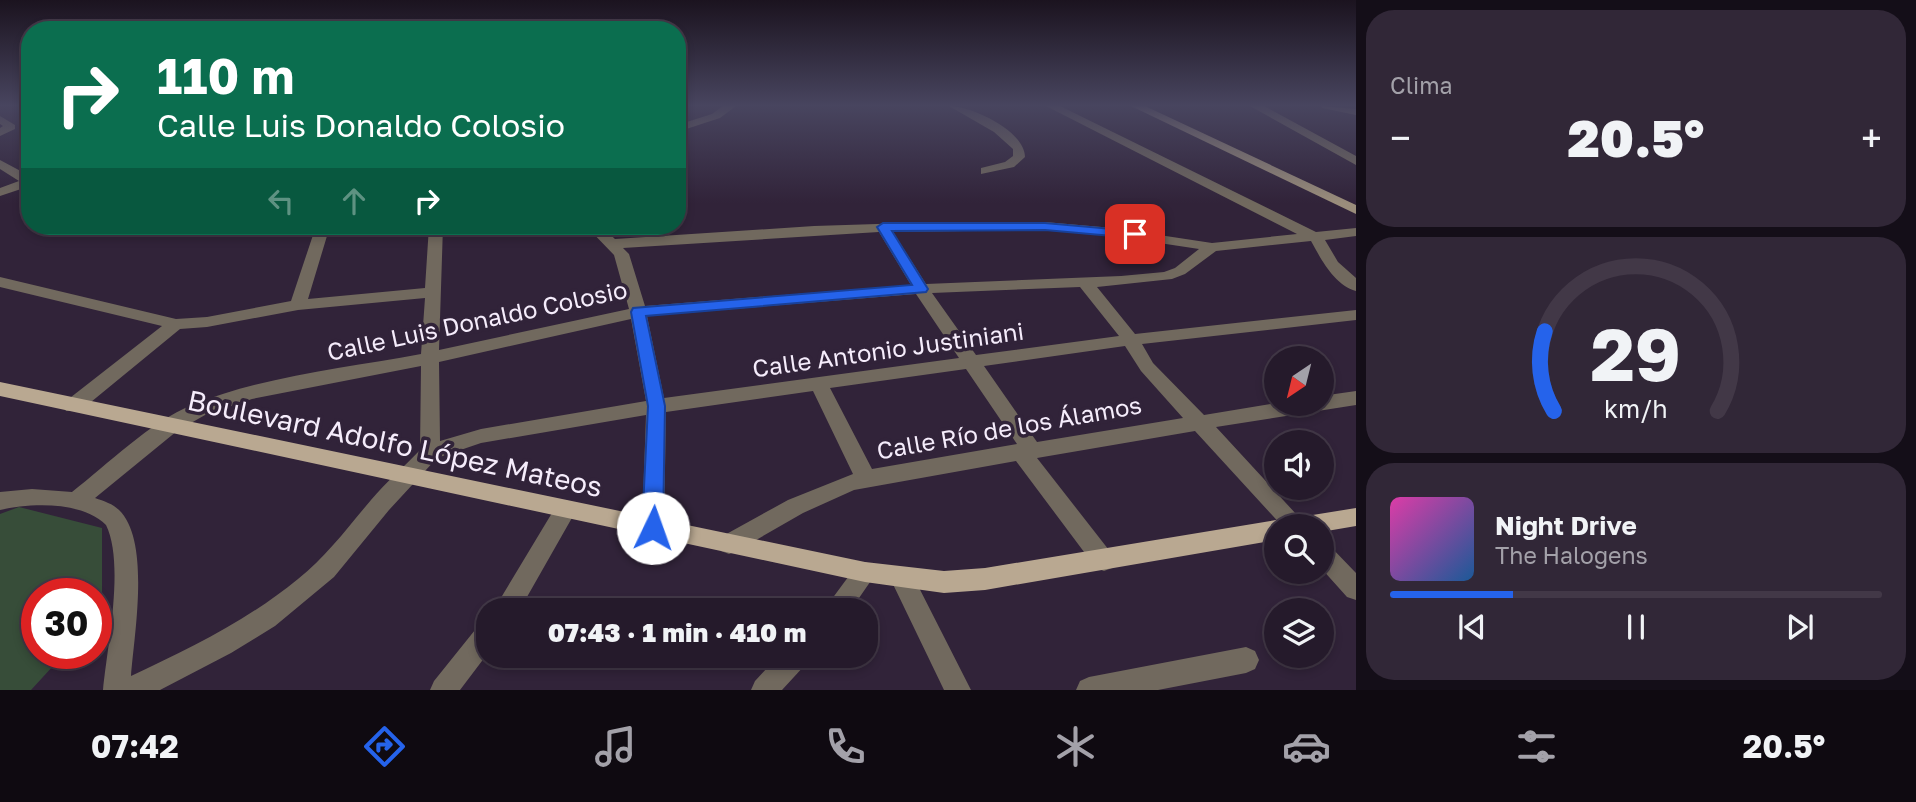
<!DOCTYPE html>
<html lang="es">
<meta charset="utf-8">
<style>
:root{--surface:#251a2b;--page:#312737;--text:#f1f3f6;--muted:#a3a1a9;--line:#423847;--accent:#2563eb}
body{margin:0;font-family:"Golos Text",sans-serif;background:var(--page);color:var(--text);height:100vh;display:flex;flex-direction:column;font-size:26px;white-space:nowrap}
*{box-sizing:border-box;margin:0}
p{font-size:23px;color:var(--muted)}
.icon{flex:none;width:38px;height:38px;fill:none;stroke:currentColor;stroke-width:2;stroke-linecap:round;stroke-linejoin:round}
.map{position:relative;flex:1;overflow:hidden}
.side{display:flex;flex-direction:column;gap:10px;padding:10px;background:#140e18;width:560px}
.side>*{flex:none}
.guide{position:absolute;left:21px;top:21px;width:665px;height:214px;border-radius:28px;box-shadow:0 4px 10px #0003,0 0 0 2px var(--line);background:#0b6e4f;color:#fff;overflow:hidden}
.needle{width:46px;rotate:215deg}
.buttons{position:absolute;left:1264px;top:346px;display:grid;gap:14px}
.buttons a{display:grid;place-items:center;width:70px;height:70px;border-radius:50%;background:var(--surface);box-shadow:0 4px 10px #0003,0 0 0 2px var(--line);font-size:35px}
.speed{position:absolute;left:21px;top:578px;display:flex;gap:14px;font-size:35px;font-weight:700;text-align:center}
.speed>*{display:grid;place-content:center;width:91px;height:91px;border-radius:50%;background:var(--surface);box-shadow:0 4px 10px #0003,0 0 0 2px var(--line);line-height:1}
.speed .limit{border:10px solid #d22;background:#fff;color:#111}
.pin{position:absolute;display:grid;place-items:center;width:60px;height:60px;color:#fff;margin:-30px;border-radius:14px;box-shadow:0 4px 10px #0006}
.me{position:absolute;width:77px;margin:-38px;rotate:3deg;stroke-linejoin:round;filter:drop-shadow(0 0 5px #0008)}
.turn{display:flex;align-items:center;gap:24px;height:147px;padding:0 21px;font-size:32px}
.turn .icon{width:91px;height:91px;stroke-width:2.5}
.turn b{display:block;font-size:49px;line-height:60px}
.lanes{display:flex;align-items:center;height:66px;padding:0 21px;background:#0003;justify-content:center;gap:35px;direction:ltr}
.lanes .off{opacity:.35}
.big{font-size:52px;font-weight:800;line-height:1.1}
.side .card{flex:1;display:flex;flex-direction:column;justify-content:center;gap:10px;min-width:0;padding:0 24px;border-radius:28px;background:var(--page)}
.side .dial{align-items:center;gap:0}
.dial svg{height:182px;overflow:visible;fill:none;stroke:var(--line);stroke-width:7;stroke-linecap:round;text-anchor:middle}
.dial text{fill:var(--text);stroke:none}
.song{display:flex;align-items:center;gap:21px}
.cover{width:84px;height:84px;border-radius:10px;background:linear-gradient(135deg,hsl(320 70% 55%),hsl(210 70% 35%))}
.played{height:7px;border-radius:4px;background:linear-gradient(90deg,var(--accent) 25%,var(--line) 25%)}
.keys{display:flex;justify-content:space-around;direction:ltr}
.heat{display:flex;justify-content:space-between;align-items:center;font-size:38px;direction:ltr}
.trip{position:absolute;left:476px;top:598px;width:402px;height:70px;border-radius:28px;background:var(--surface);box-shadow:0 4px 10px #0003,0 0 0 2px var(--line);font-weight:800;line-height:70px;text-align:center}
.dock{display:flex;height:112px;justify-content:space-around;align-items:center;background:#0f0a11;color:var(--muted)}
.dock .icon{width:49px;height:49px}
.dock .current{color:var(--accent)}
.dock b{font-size:32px;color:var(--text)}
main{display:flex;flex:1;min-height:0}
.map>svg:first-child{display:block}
.green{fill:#374d39}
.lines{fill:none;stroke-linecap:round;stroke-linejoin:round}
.street{fill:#71695e;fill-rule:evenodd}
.secondary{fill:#9a8d7b;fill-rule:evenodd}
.primary{fill:#b9a891;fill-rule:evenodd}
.route{fill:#2563eb;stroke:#184099;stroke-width:2}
.labels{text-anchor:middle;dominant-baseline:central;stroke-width:7;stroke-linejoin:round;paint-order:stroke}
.street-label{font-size:24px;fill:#f5ecfb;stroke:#312339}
.near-street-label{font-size:28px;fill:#f5ecfb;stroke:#312339}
</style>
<main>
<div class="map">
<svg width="1356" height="690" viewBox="0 0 1356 690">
<rect width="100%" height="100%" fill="#312339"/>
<path class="green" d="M19,507L102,528V612L96,619V593H37V653H65L31,690H0V514Z"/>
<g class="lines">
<path class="street" d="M723,106H736L720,118L677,132V125L712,114Z
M949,106C972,106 1025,131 1025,157L1014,167L981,174V168L1005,162L1013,156V149L994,132Z
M1046,106H1060L1316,232L1356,228V236L1325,240L1338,262L1356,278V291C1334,285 1321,259 1311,241L1216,251L1185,274L1172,279L1097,287L1135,334L1356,310V320L1142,344L1153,363L1204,415L1276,403L1321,404V396L1356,391V405L1216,427L1308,527H1283L1195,431L1037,458L1112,554L1116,561L1112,568L1104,571L1096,568L1016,461L854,490L803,513L737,551L729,554L721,551L718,544L721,537L788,500L853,474L813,391L666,412L664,528L661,535L653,537L645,535L642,528L646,415L481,443L437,458L389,510L334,577L275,626L231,653L160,690H103C107,647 125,564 106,525C82,501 31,503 0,510V492L32,489L72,492C108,464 150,422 192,405C264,376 346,368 421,354L425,298L298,310L207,327L180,329L80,411H66L63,406L66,401L162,326L0,287V277L176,319L207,317L291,301L316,226H330L308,299L425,288L429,226H443L439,350L629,309L614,255L586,226H601L615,239L814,226L940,222H1045L1113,228L1212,243L1297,234ZM1045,230L1113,236L1199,249L1175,268L1164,272L1121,276L926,284L893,232ZM879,232L911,285L645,306L629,254L623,248ZM1080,287L1119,336L976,355L932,293ZM916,294L959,358L664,398L647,316ZM631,319L646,401L481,429L440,441L439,362ZM1125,346L1141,371L1183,418L1037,442L984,366ZM421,366L420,450C404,467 386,482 371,500C348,527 326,557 298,579C248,620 189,649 131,676C134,635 151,541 119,510C113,504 104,501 95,498L177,431L205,415L252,399ZM966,369L1017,444L872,469L830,388Z
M1250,106H1264L1356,156V165Z
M1321,106L1356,109V115L1322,108Z
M0,116L15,125V129L0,136V128L3,126L0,124Z
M0,160L30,176V186L0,196V188L19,181L0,169Z
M566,500L574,503L577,509L519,611H493L558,503Z
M1321,542L1329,545L1356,573V600L1347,597L1321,568Z
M865,562L873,565L877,572L850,611H823L857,565Z
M902,567L910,570L971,690H944L890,578L894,570Z
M488,621V653L460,690H430L434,681L479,625Z
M1246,647L1255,651L1259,660L1255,669L1246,673L1158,690H1076L1080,681L1089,677Z
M778,656H809L805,665L782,690H751L755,681Z"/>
<path class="secondary" d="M1131,106H1145L1356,205V214Z"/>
<path class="primary" d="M0,382L865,562L944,571L985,568L1276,520L1284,524L1294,518L1356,508V526L1321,532V527H1276V540L985,590L944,593L865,582L0,396Z"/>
</g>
<linearGradient id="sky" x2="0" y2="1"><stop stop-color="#1b131f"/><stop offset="0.52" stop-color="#48455f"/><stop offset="1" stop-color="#48455f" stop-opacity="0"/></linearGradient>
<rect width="1356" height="203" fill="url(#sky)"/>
<path class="route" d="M883,223H1045L1135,231L1142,234L1135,238L1045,230L892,231L928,289L926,292L646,316L665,406L663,528L660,535L653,537L645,535L642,528L648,406L631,312L633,308L912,285L877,227Z"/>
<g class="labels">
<g class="street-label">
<text transform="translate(477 320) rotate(-12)">Calle Luis Donaldo Colosio</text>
<text transform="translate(888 349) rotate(-8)">Calle Antonio Justiniani</text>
<text transform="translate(1009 427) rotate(-10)">Calle Río de los Álamos</text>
</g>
<g class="near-street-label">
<text transform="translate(395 443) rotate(12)">Boulevard Adolfo López Mateos</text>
</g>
</g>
</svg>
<div class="buttons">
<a><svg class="needle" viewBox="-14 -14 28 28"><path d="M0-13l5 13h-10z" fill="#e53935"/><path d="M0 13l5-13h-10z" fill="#a3a1a9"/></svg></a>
<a><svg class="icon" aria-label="sound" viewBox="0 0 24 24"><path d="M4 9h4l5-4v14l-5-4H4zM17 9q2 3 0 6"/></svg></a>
<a><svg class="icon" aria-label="search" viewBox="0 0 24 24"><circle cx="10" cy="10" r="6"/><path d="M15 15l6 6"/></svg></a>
<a><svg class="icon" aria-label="layers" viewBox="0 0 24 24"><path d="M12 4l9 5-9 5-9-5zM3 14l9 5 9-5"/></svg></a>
</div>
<div class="speed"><div class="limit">30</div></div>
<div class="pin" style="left:1135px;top:234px;background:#d93025"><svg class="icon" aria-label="arrive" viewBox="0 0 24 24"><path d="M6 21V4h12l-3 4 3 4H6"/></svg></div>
<svg class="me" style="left:653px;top:528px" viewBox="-20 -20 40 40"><circle r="19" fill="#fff"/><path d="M0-13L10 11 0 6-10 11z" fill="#2563eb"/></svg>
<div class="trip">07:43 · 1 min · 410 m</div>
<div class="guide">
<div class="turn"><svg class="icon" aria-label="right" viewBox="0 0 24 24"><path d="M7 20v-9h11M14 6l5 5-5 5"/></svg><div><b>110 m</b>Calle Luis Donaldo Colosio</div></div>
<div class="lanes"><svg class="icon off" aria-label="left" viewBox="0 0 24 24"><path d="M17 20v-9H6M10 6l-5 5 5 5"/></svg><svg class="icon off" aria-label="ahead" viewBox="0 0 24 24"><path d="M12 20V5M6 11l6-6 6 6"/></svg><svg class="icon" aria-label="right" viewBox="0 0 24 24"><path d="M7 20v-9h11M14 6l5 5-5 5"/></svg></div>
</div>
</div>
<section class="side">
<div class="card"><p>Clima</p>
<div class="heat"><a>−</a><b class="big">20.5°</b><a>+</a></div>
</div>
<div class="card dial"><svg viewBox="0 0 100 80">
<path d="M14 69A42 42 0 1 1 86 69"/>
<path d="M14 69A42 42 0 0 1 10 34" stroke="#2563eb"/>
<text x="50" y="56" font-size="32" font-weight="700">29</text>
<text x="50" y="72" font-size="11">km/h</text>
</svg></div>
<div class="card">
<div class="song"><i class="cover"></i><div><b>Night Drive</b><p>The Halogens</p></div></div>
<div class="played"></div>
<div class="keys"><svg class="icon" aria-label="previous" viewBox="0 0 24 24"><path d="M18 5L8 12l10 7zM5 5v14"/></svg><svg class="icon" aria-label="pause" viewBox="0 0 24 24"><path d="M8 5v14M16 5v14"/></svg><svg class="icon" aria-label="next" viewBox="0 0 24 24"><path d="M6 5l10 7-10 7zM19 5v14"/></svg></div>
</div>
</section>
</main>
<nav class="dock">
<b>07:42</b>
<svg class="icon current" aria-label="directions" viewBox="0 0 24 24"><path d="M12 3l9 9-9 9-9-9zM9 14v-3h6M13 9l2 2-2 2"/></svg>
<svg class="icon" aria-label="music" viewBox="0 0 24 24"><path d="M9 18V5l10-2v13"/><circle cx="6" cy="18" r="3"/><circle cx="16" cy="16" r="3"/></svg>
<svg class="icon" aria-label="phone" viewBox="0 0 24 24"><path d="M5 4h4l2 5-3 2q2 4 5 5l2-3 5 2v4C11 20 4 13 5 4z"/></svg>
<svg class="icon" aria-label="climate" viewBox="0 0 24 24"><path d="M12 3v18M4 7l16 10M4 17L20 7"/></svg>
<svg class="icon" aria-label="car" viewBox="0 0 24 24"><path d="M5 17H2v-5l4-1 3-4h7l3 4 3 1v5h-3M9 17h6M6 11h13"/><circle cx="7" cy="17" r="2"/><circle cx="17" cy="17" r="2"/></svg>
<svg class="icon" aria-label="filters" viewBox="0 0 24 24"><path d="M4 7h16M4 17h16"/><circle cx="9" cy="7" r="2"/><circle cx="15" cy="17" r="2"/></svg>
<b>20.5°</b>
</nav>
